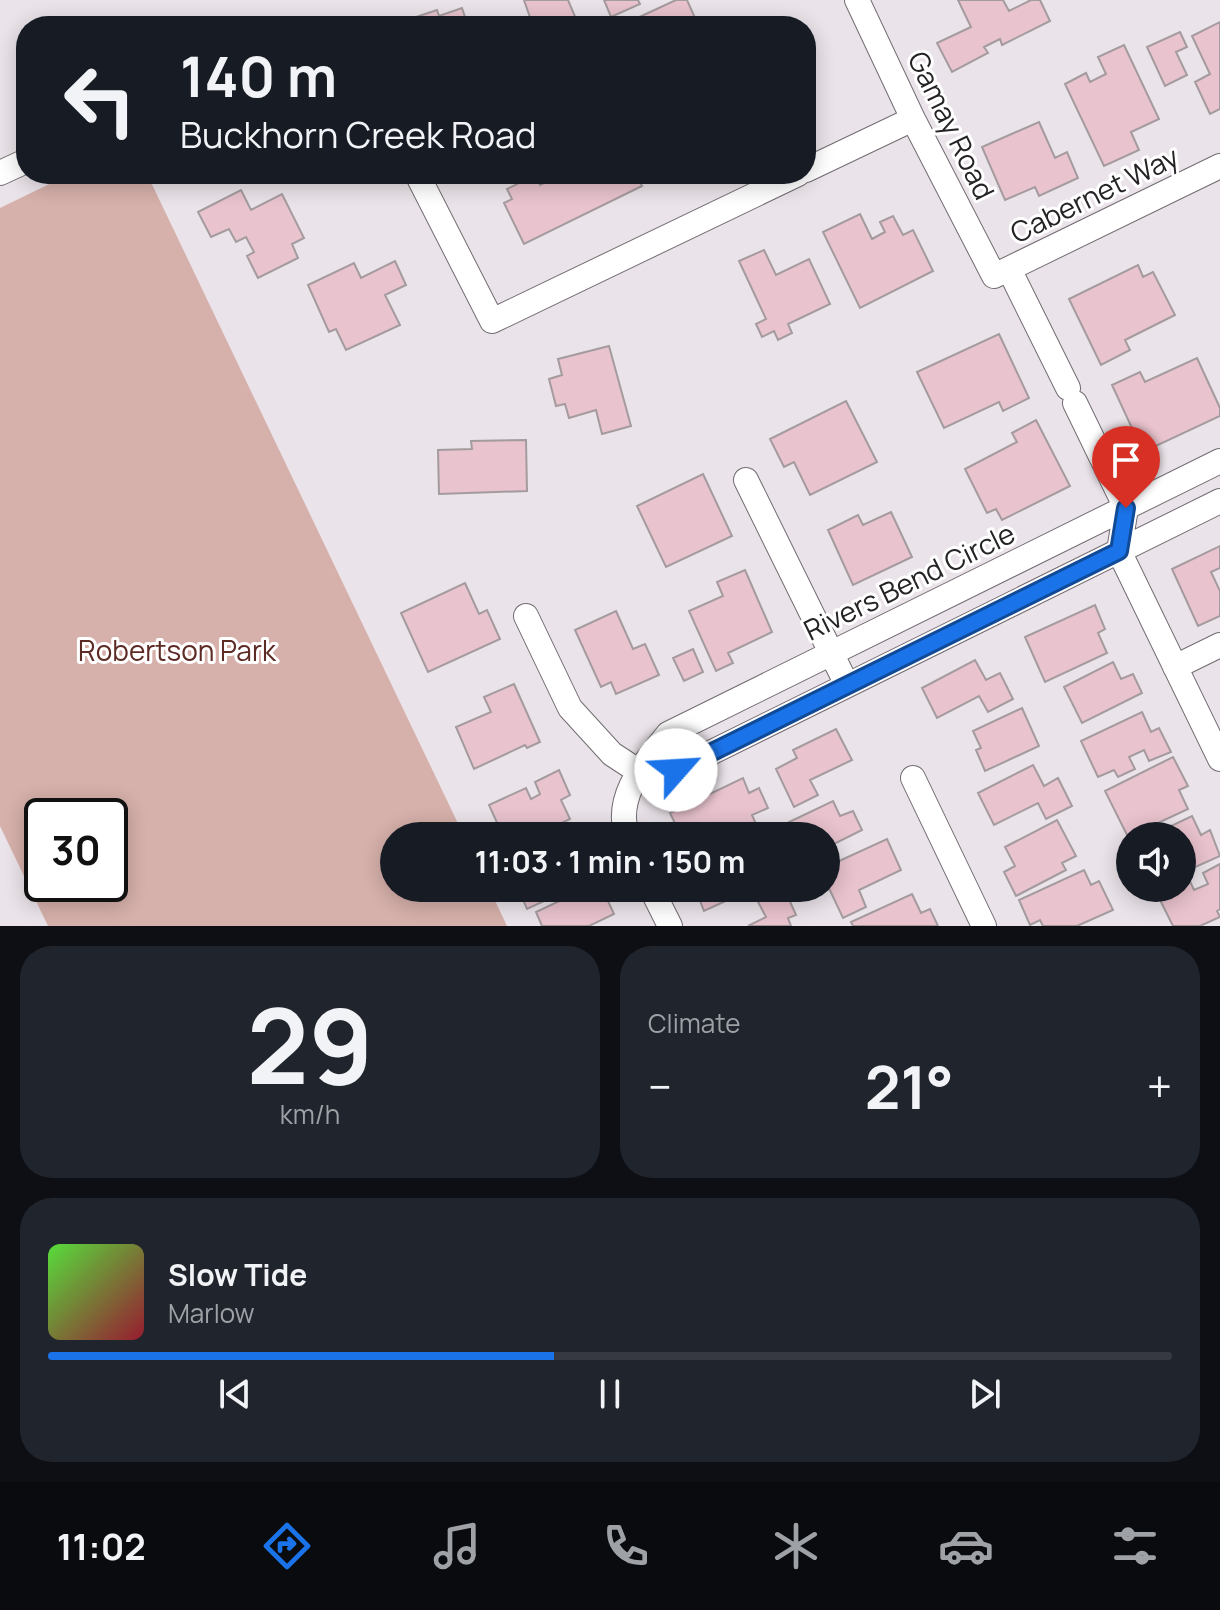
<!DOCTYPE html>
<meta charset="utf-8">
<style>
:root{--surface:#171b24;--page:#20242c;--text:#f1f3f6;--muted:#9ea1a6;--line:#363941;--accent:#1a73e8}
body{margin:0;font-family:Manrope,sans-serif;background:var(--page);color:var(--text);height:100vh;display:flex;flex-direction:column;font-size:30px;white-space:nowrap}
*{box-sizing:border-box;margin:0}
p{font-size:26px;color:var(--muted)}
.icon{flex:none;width:44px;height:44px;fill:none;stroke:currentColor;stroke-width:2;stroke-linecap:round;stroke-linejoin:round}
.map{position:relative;height:926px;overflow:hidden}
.details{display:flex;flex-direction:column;gap:20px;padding:20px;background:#0d0f14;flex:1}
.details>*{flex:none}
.banner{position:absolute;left:16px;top:16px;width:800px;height:168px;border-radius:32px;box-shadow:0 4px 20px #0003;background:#171b24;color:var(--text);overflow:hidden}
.controls{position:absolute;left:1116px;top:822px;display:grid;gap:16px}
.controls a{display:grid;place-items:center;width:80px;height:80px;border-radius:50%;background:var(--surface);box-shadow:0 4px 20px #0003;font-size:40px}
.speed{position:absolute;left:24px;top:798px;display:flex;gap:16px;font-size:40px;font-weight:700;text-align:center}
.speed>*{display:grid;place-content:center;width:104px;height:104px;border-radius:50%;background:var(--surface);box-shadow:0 4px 20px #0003;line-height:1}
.speed .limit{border:4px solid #111;border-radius:12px;background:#fff;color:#111}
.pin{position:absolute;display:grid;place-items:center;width:68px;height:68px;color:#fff;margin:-82px -34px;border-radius:50% 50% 50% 0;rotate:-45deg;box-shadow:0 0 8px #0007}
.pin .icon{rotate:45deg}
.me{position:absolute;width:88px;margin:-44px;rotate:64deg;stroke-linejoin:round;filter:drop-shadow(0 0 6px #0008)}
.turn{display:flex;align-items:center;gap:28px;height:168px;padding:0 32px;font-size:36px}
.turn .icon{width:104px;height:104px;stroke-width:2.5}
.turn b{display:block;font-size:56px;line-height:68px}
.big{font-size:60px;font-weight:700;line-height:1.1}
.details .tile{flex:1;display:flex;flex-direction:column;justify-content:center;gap:12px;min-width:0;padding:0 28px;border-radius:32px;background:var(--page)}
.details .dial{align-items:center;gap:0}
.dial b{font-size:104px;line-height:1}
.song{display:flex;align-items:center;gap:24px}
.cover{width:96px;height:96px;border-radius:12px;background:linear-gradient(135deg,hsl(110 70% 55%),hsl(350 70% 35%))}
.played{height:8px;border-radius:4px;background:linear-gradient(90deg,var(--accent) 45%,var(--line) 45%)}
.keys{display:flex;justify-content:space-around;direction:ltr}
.heat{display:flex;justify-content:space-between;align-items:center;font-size:44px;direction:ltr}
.details .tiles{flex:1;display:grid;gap:20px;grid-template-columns:1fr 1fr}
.tile:last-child{grid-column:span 2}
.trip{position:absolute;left:380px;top:822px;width:460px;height:80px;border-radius:40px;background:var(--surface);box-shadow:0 4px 20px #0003;font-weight:700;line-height:80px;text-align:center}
.dock{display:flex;height:128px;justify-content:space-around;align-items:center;background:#090b0e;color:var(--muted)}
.dock .icon{width:56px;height:56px}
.dock .selected{color:var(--accent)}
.dock b{font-size:36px;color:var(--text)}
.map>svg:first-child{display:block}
.green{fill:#d6b0aa;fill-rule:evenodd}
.building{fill:#e9c3ce;stroke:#a49b9e;stroke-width:2}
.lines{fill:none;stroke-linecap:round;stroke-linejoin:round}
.minor-casing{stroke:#726c71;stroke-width:26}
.minor{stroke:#fff;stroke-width:24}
.route-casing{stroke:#114b97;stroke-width:20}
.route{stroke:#1a73e8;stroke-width:14}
.labels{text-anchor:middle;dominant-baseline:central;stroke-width:6;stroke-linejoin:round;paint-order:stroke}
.street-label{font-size:28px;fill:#252325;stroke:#fff}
.park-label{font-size:28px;fill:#5d2a24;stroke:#fff}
</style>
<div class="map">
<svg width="1220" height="926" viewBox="0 0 1220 926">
<rect width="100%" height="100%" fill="#eae3e9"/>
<path class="green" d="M70,174H147L464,836H394V888H489L507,926H48L0,826V208ZM42,816H110V884H42Z"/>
<path class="building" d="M524,0H568L579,26H533Z
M604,0H638L640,4L611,17Z
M676,0H687L695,18L677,26H620Z
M958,0H1003L1009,11L1031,0H1040L1050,21L1002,45L1000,39L984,47L988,53L952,72L937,43L971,27Z
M462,8L468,26H389L437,10L439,16Z
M1220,22V109L1210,114L1195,82L1210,74L1192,36Z
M1180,32L1187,47L1176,52L1187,75L1165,86L1147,47Z
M1124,45L1159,119L1131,132L1139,150L1104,166L1065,84L1086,73L1090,82L1106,74L1098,57Z
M1039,122L1055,158L1067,152L1078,178L1039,196L1035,187L1005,200L982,147Z
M563,174H636L642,186L524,244L504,203L512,199L507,189L535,175L540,185Z
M241,190L251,210L282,194L304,238L292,244L298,258L258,278L247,256L254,252L246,237L236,242L229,229L211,237L198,212Z
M860,214L872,239L885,232L880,222L893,216L903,235L913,230L933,271L860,308L823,232Z
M764,250L776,275L809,259L830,304L788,324L792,333L778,340L774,331L762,337L756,324L766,319L739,261Z
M395,261L406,285L385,295L400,325L346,350L336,329L329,332L308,285L354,263L361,278Z
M1138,265L1143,277L1153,272L1175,315L1125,340L1130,350L1101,365L1069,299Z
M999,334L1029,398L1003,411L999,402L944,428L917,372Z
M609,346L631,426L602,434L596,410L569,418L565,404L556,406L549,379L562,375L558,359Z
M1197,358L1220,408V416L1143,452L1112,385L1140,372L1145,382Z
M846,401L877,462L810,495L794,462L784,467L770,439Z
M1036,420L1070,486L1002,520L996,509L987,513L965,469L1017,442L1012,433Z
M526,440L527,491L439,494L438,450L472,449L471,441Z
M703,474L732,536L666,567L637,506Z
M891,512L912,557L853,585L828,530L858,515L863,525Z
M1220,546V568L1211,572L1220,591V616L1198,626L1172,569Z
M745,570L772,632L728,653L733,663L716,671L689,611L723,596L717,582Z
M465,583L479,614L487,610L500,639L428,672L401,613Z
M1095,605L1105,629L1098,633L1107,653L1045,682L1025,637Z
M616,611L633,649L645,644L659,675L616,694L611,682L601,687L575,630Z
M693,649L703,672L684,681L673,658Z
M975,660L986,680L1000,673L1013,699L988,712L979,696L937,718L922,688Z
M1113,662L1121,679L1133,674L1142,693L1082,723L1064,687Z
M514,684L540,742L527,748L525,745L474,769L456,727L491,712L484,697Z
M1022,708L1039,746L985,771L976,750L981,748L973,731Z
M1142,712L1151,732L1159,728L1171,752L1149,761L1144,750L1129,757L1135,769L1118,777L1114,770L1098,777L1081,741Z
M836,729L852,760L810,780L818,795L794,807L776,769L797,758L793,750Z
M1173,757L1188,786L1179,790L1188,809L1130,836L1129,839L1105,791Z
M1033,765L1044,786L1058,778L1072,806L1046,819L1038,803L994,825L978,793Z
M559,770L570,795L561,800L570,819L535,836H503L489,805L526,788L531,799L540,794L535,782Z
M743,778L749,793L759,788L768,808L752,815L756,824L729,836H695L693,831L681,836L670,813Z
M833,801L840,816L853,811L862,830L826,848V836H791L785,824Z
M1192,816L1201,835L1210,830L1220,856L1182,873V836H1150Z
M1057,820L1076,856L1062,863L1066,870L1016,896L1004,872L1015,866L1005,847Z
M887,839L901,870L859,890L866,907L843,918L826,882V867Z
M1220,864V909L1217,911L1220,917L1200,926H1173L1157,894L1170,888H1182V882L1189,879L1194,890L1208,884L1203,873Z
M1084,870L1091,885L1099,881L1113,910L1077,926H1043L1040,920L1030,925L1019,900Z
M518,888H572L527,909Z
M587,888H602L614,914L589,926H542L536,912Z
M695,888H754L704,911Z
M784,888L796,915L788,918L791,926H748L766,917L757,900Z
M912,894L921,913L930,909L938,926H853L851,922Z"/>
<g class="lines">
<defs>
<path id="minor" d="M857,0L913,119L994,276L1220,166
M806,170L913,119
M0,173L26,161
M419,178L492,321L798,174
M1009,269L1068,388
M1075,403L1126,508L1119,551L1220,759
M746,480L847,685
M526,616L570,708L612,754L638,771
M1175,667L1220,645
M638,771L676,770L1220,501
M913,778L984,926
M627,836C614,796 644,764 668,734L1220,461
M651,888L670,926"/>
</defs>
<use href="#minor" class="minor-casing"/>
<use href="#minor" class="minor"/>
</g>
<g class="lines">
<defs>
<path id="route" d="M676,770L1119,551L1126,508"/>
</defs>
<use href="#route" class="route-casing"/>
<use href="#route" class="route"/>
</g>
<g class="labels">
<g class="street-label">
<text transform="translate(952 125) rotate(64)">Gamay Road</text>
<text transform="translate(1094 194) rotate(-26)">Cabernet Way</text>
<text transform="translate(909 581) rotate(-26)">Rivers Bend Circle</text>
</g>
<g class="park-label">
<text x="177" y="650">Robertson Park</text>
</g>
</g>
</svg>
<div class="controls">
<a><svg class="icon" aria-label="sound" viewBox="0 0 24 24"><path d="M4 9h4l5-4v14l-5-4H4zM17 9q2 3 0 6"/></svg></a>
</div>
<div class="speed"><div class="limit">30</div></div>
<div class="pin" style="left:1126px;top:508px;background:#d93025"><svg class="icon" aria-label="arrive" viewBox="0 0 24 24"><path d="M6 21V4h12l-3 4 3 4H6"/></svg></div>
<svg class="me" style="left:676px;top:770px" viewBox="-20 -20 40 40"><circle r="19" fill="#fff"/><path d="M0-13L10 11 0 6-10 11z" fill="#1a73e8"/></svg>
<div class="trip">11:03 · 1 min · 150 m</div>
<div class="banner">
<div class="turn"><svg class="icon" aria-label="left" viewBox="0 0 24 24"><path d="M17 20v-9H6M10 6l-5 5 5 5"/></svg><div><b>140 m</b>Buckhorn Creek Road</div></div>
</div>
</div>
<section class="details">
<div class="tiles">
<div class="tile dial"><b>29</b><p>km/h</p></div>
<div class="tile"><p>Climate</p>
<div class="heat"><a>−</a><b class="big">21°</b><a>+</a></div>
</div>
<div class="tile">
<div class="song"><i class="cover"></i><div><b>Slow Tide</b><p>Marlow</p></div></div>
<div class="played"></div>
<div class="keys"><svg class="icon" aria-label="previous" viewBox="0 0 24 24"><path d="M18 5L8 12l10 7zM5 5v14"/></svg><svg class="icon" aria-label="pause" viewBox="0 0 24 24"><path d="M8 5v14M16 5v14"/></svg><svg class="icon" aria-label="next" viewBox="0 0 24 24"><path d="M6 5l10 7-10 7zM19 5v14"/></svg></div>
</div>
</div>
</section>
<nav class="dock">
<b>11:02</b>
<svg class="icon selected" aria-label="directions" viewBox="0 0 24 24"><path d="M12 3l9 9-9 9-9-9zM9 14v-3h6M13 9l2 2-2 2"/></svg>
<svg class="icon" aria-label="music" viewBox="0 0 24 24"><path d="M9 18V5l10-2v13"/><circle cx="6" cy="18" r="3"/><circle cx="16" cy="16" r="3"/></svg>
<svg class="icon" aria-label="phone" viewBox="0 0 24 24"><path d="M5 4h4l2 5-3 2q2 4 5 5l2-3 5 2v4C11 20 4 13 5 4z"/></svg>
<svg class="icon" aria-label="climate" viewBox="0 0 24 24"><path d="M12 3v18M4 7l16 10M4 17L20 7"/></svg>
<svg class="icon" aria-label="car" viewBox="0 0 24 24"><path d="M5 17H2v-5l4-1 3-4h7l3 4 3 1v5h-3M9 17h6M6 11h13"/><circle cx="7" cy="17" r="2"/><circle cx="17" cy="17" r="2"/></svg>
<svg class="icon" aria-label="filters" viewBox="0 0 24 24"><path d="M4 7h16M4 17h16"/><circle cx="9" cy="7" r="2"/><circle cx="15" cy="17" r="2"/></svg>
</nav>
